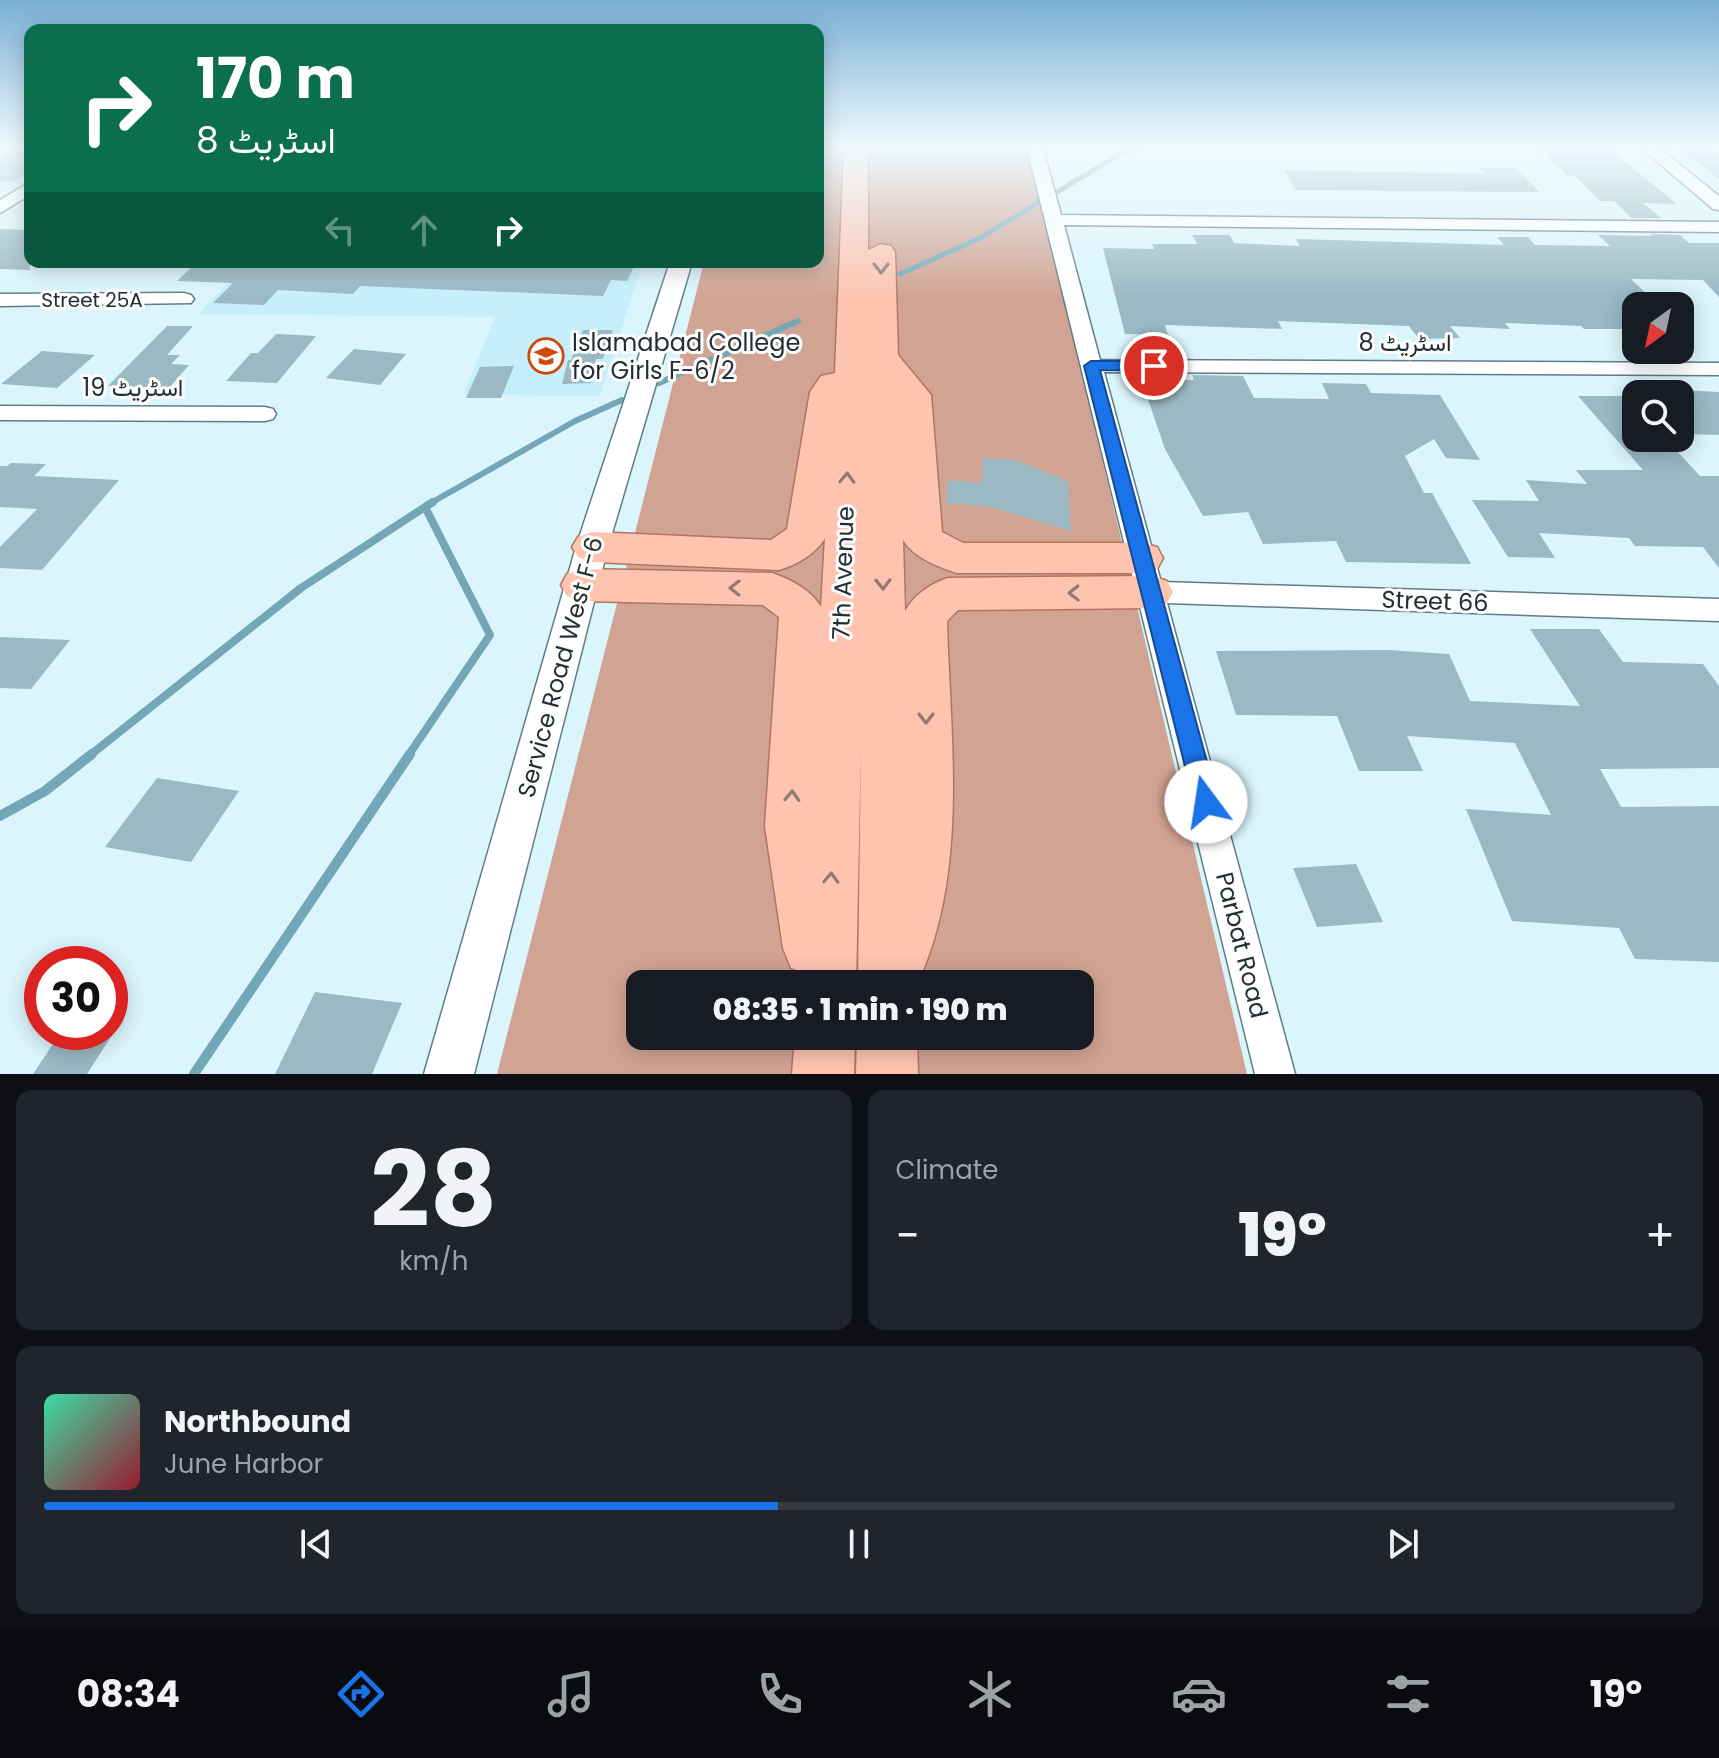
<!DOCTYPE html>
<meta charset="utf-8">
<style>
:root{--surface:#171b24;--page:#20242c;--text:#f1f3f6;--muted:#9ea1a6;--line:#363941;--accent:#1a73e8}
body{margin:0;font-family:Poppins,Vazirmatn,sans-serif;background:var(--page);color:var(--text);height:100vh;display:flex;flex-direction:column;font-size:30px;white-space:nowrap}
*{box-sizing:border-box;margin:0}
p{font-size:26px;color:var(--muted)}
.icon{flex:none;width:44px;height:44px;fill:none;stroke:currentColor;stroke-width:2;stroke-linecap:round;stroke-linejoin:round}
.map{position:relative;height:1074px;overflow:hidden}
.details{display:flex;flex-direction:column;gap:16px;padding:16px;background:#0d0f14;flex:1}
.details>*{flex:none}
.top-card{position:absolute;left:24px;top:24px;width:800px;height:244px;border-radius:16px;box-shadow:0 4px 20px #0003;background:#0b6e4f;color:#fff;overflow:hidden}
.needle{width:52px;rotate:213deg}
.tools{position:absolute;left:1622px;top:292px;display:grid;gap:16px}
.tools a{display:grid;place-items:center;width:72px;height:72px;border-radius:16px;background:var(--surface);box-shadow:0 4px 20px #0003;font-size:40px}
.speed{position:absolute;left:24px;top:946px;display:flex;gap:16px;font-size:40px;font-weight:700;text-align:center}
.speed>*{display:grid;place-content:center;width:104px;height:104px;border-radius:50%;background:var(--surface);box-shadow:0 4px 20px #0003;line-height:1}
.speed .limit{border:12px solid #d22;background:#fff;color:#111}
.pin{position:absolute;display:grid;place-items:center;width:68px;height:68px;color:#fff;margin:-34px;border:4px solid #fff;border-radius:50%;box-shadow:0 2px 8px #0007}
.me{position:absolute;width:88px;margin:-44px;rotate:346deg;stroke-linejoin:round;filter:drop-shadow(0 0 6px #0008)}
.turn{display:flex;align-items:center;gap:28px;height:168px;padding:0 40px;font-size:36px}
.turn .icon{width:104px;height:104px;stroke-width:2.5}
.turn b{display:block;font-size:56px;line-height:68px}
.lanes{display:flex;align-items:center;height:76px;padding:0 40px;background:#0003;justify-content:center;gap:40px;direction:ltr}
.lanes .off{opacity:.35}
.big{font-size:60px;font-weight:800;line-height:1.1}
.details .card{flex:1;display:flex;flex-direction:column;justify-content:center;gap:12px;min-width:0;padding:0 28px;border-radius:16px;background:var(--page)}
.details .dial{align-items:center;gap:0}
.dial b{font-size:104px;line-height:1}
.song{display:flex;align-items:center;gap:24px}
.cover{width:96px;height:96px;border-radius:12px;background:linear-gradient(135deg,hsl(160 70% 55%),hsl(350 70% 35%))}
.played{height:8px;border-radius:4px;background:linear-gradient(90deg,var(--accent) 45%,var(--line) 45%)}
.keys{display:flex;justify-content:space-around;direction:ltr}
.heat{display:flex;justify-content:space-between;align-items:center;font-size:44px;direction:ltr}
.details .tiles{flex:1;display:grid;gap:16px;grid-template-columns:1fr 1fr}
.card:last-child{grid-column:span 2}
.trip{position:absolute;left:626px;top:970px;width:468px;height:80px;border-radius:16px;background:var(--surface);box-shadow:0 4px 20px #0003;font-weight:800;line-height:80px;text-align:center}
.tab-bar{display:flex;height:128px;justify-content:space-around;align-items:center;background:#090b0e;color:var(--muted)}
.tab-bar .icon{width:56px;height:56px}
.tab-bar .on{color:var(--accent)}
.tab-bar b{font-size:36px;color:var(--text)}
.map>svg:first-child{display:block}
.built{fill:#c6effc}
.forest{fill:#d1a393;fill-rule:evenodd}
.lines{fill:none;stroke-linecap:round;stroke-linejoin:round}
.stream-far3{stroke:#73a6b6;stroke-width:5}
.stream-far2{stroke:#73a6b6;stroke-width:6}
.stream-far1{stroke:#73a6b6;stroke-width:8}
.stream{stroke:#73a6b6;stroke-width:10}
.building{fill:#9ab9c3}
.minor-casing{stroke:#607d86;stroke-width:3}
.tertiary-casing{stroke:#607d86;stroke-width:3}
.primary-casing{stroke:#b07661;stroke-width:3}
.minor{fill:#fff;fill-rule:evenodd}
.tertiary{fill:#fff;fill-rule:evenodd}
.primary{fill:#fec4b0;fill-rule:evenodd}
.oneway{stroke:#907a71}
.route{fill:#1a73e8;stroke:#114b97;stroke-width:2}
.labels{text-anchor:middle;dominant-baseline:central;stroke-width:6;stroke-linejoin:round;paint-order:stroke}
.far-street-label{font-size:20px;fill:#222f32;stroke:#fdfdfd}
.poi-label{font-size:24px;fill:#222f32;stroke:#fdfdfd;text-anchor:start}
.street-label{font-size:24px;fill:#222f32;stroke:#fdfdfd}
</style>
<div class="map">
<svg width="1719" height="1074" viewBox="0 0 1719 1074">
<rect width="100%" height="100%" fill="#dbf5fd"/>
<path class="built" d="M246,262H643L600,396L463,395L495,317L199,314Z"/>
<path class="forest" d="M818,148H1029L1247,1074H497L704,262H818ZM640,984H1080V1036H640Z"/>
<g class="lines">
<path class="stream-far3" d="M1057,192L1117,156L1142,148
M900,274L980,238L1038,203"/>
<path class="stream-far2" d="M659,383L798,321
M429,504L575,421L622,400"/>
<path class="stream-far1" d="M89,756L301,588L425,507
M408,756L490,635L425,507L433,502"/>
<path class="stream" d="M0,816L45,791L92,754
M194,1074L410,754"/>
</g>
<path class="building" d="M1537,148H1608L1677,204L1643,203L1661,218H1632L1614,201H1600L1575,176H1568Z
M1678,148H1709L1719,155V179Z
M8,152H30V171L13,182L0,181V157Z
M1480,168H1515L1540,192L1296,190L1284,170L1486,174Z
M0,229L30,230V270L0,269Z
M1650,234L1680,235L1689,243H1719V297L1703,280L1631,279L1659,306H1636V329H1584L1581,326L1505,323L1510,329L1450,326L1460,338L1419,339L1409,326L1278,321L1282,329L1165,325L1168,335L1125,334L1103,248L1154,249L1152,244H1197L1192,235H1230L1234,243L1300,246L1296,239L1504,245L1497,237H1528L1535,245L1610,246L1598,235L1652,236Z
M197,262L376,263L636,262L627,281L611,280L603,296L360,286L353,294L278,290L264,305L213,303L233,283L177,281Z
M167,326H193L167,355H180L171,364L189,365L169,388L108,386Z
M583,330H613L603,359H596L591,383L562,384L568,360H571Z
M276,334L316,336L277,383L226,381L251,353H258Z
M354,349L406,354L380,385L326,378Z
M42,351L95,355L57,388L1,384Z
M514,366L501,398H466L480,367Z
M1192,375L1243,376L1254,398L1329,399L1322,383L1366,384L1371,393L1440,395L1480,460L1446,458L1434,439L1405,456L1424,493H1432L1471,564L1346,562L1336,541L1263,544L1248,512L1203,516L1165,449L1141,379L1194,380Z
M1680,390L1719,392V435L1680,434Z
M1578,396H1636V438H1665L1700,476H1719V568L1703,547L1635,546L1629,538L1539,533L1555,558L1508,557L1472,500L1539,501L1526,480L1587,484L1576,470H1643Z
M983,458L1015,460L1068,481L1071,531L991,507L946,503L948,480L982,483Z
M11,463L46,464L34,476L119,480L42,570L0,568V547L37,509L0,507V466H7Z
M1530,629H1599L1623,662L1703,664L1719,686V768L1600,769L1621,807L1719,806V962L1635,959L1619,928L1512,921L1466,809L1551,815L1515,743L1407,736L1423,771H1359L1337,716L1236,715L1216,651L1388,650L1449,654L1470,701L1580,706Z
M0,637L70,640L31,689L0,688Z
M157,778L239,791L191,862L105,847Z
M1356,864L1383,922L1317,927L1293,868Z
M315,992L402,1003L372,1074H275Z
M61,1032H114L87,1074H33Z"/>
<g class="lines">
<defs>
<path id="minor" d="M1027,148H1043L1061,215L1719,222V232L1064,225L1100,360L1719,363V375L1104,372L1161,582L1719,599V621L1167,603L1295,1074H1255Z
M1641,148H1659L1719,196V210L1713,209Z
M30,182V195L0,213V200Z
M184,293L191,295L194,299L191,303L0,306V294Z
M0,406L265,407L273,409L276,414L273,419L265,421L0,420Z"/>
<path id="tertiary" d="M670,262H692L608,547L474,1074H424L576,547Z"/>
<path id="primary" d="M844,148H868V250L881,244L891,246L895,252L898,355L931,395L942,532L963,543H1143L1157,547L1163,558L1157,569L1143,573H957C938,567 913,557 903,540L905,611C914,595 931,583 948,578L1152,576L1167,581L1173,592L1167,603L1152,608L958,610L947,621C950,737 968,863 922,973L916,976V984H858L861,744L856,984H798L799,971L791,968L783,948L765,826L779,617L763,605L582,601L567,596L561,585L567,574L582,569L772,573C790,579 811,590 821,607L825,538C816,554 796,565 779,570L592,562L578,557L572,547L578,537L592,532L771,540L787,529L810,392L821,376L835,373Z
M795,1036H855L854,1074H792Z
M857,1036H917L918,1074H856Z"/>
</defs>
<use href="#minor" class="minor-casing"/>
<use href="#tertiary" class="tertiary-casing"/>
<use href="#primary" class="primary-casing"/>
<use href="#minor" class="minor"/>
<use href="#tertiary" class="tertiary"/>
<use href="#primary" class="primary"/>
</g>
<defs><path id="oneway-chevron" d="M-2-3.5L2.5 0L-2 3.5" fill="none" stroke-width="1.6" stroke-linecap="round" stroke-linejoin="round" transform="scale(2)"/></defs>
<g class="oneway">
<use href="#oneway-chevron" transform="translate(881 268) rotate(90)"/>
<use href="#oneway-chevron" transform="translate(847 478) rotate(-88)"/>
<use href="#oneway-chevron" transform="translate(883 584) rotate(89)"/>
<use href="#oneway-chevron" transform="translate(735 588) rotate(-179)"/>
<use href="#oneway-chevron" transform="translate(1074 593) rotate(179)"/>
<use href="#oneway-chevron" transform="translate(926 718) rotate(90)"/>
<use href="#oneway-chevron" transform="translate(792 796) rotate(-87)"/>
<use href="#oneway-chevron" transform="translate(831 878) rotate(-88)"/>
</g>
<linearGradient id="sky" x2="0" y2="1"><stop stop-color="#79aed4"/><stop offset="0.49" stop-color="#effafe"/><stop offset="1" stop-color="#effafe" stop-opacity="0"/></linearGradient>
<rect width="1719" height="299" fill="url(#sky)"/>
<path class="route" d="M1091,361H1154L1162,366L1154,371L1100,370L1218,802L1214,809L1206,812L1198,809L1194,802L1084,366Z"/>
<defs>
<symbol id="university-ring" viewBox="-11 -11 22 22"><circle r="9.5" fill="#fdfdfd" stroke="#cf4a08" stroke-width="1.5"/><path d="M0-5L7-2L0 1L-7-2ZM-4 1L0 2.5L4 1V4Q0 6-4 4Z" fill="#cf4a08"/></symbol>
</defs>
<g fill-rule="evenodd">
<use href="#university-ring" x="526" y="336" width="40" height="40"/>
</g>
<g class="labels">
<g class="far-street-label">
<text x="92" y="300">Street 25A</text>
</g>
<g class="poi-label">
<text x="572" y="342">Islamabad College<tspan x="572" dy="28">for Girls F-6/2</tspan></text>
</g>
<g class="street-label">
<text x="1405" y="342">اسٹریٹ 8</text>
<text x="133" y="387">اسٹریٹ 19</text>
<text transform="translate(843 573) rotate(-88)">7th Avenue</text>
<text transform="translate(1435 601) rotate(2)">Street 66</text>
<text transform="translate(560 667) rotate(-75)">Service Road West F-6</text>
<text transform="translate(1242 945) rotate(76)">Parbat Road</text>
</g>
</g>
</svg>
<div class="tools">
<a><svg class="needle" viewBox="-14 -14 28 28"><path d="M0-13l5 13h-10z" fill="#e53935"/><path d="M0 13l5-13h-10z" fill="#9ea1a6"/></svg></a>
<a><svg class="icon" aria-label="search" viewBox="0 0 24 24"><circle cx="10" cy="10" r="6"/><path d="M15 15l6 6"/></svg></a>
</div>
<div class="speed"><div class="limit">30</div></div>
<div class="pin" style="left:1154px;top:366px;background:#d93025"><svg class="icon" aria-label="arrive" viewBox="0 0 24 24"><path d="M6 21V4h12l-3 4 3 4H6"/></svg></div>
<svg class="me" style="left:1206px;top:802px" viewBox="-20 -20 40 40"><circle r="19" fill="#fff"/><path d="M0-13L10 11 0 6-10 11z" fill="#1a73e8"/></svg>
<div class="trip">08:35 · 1 min · 190 m</div>
<div class="top-card">
<div class="turn"><svg class="icon" aria-label="right" viewBox="0 0 24 24"><path d="M7 20v-9h11M14 6l5 5-5 5"/></svg><div><b>170 m</b>اسٹریٹ 8</div></div>
<div class="lanes"><svg class="icon off" aria-label="left" viewBox="0 0 24 24"><path d="M17 20v-9H6M10 6l-5 5 5 5"/></svg><svg class="icon off" aria-label="ahead" viewBox="0 0 24 24"><path d="M12 20V5M6 11l6-6 6 6"/></svg><svg class="icon" aria-label="right" viewBox="0 0 24 24"><path d="M7 20v-9h11M14 6l5 5-5 5"/></svg></div>
</div>
</div>
<section class="details">
<div class="tiles">
<div class="card dial"><b>28</b><p>km/h</p></div>
<div class="card"><p>Climate</p>
<div class="heat"><a>−</a><b class="big">19°</b><a>+</a></div>
</div>
<div class="card">
<div class="song"><i class="cover"></i><div><b>Northbound</b><p>June Harbor</p></div></div>
<div class="played"></div>
<div class="keys"><svg class="icon" aria-label="previous" viewBox="0 0 24 24"><path d="M18 5L8 12l10 7zM5 5v14"/></svg><svg class="icon" aria-label="pause" viewBox="0 0 24 24"><path d="M8 5v14M16 5v14"/></svg><svg class="icon" aria-label="next" viewBox="0 0 24 24"><path d="M6 5l10 7-10 7zM19 5v14"/></svg></div>
</div>
</div>
</section>
<nav class="tab-bar">
<b>08:34</b>
<svg class="icon on" aria-label="directions" viewBox="0 0 24 24"><path d="M12 3l9 9-9 9-9-9zM9 14v-3h6M13 9l2 2-2 2"/></svg>
<svg class="icon" aria-label="music" viewBox="0 0 24 24"><path d="M9 18V5l10-2v13"/><circle cx="6" cy="18" r="3"/><circle cx="16" cy="16" r="3"/></svg>
<svg class="icon" aria-label="phone" viewBox="0 0 24 24"><path d="M5 4h4l2 5-3 2q2 4 5 5l2-3 5 2v4C11 20 4 13 5 4z"/></svg>
<svg class="icon" aria-label="climate" viewBox="0 0 24 24"><path d="M12 3v18M4 7l16 10M4 17L20 7"/></svg>
<svg class="icon" aria-label="car" viewBox="0 0 24 24"><path d="M5 17H2v-5l4-1 3-4h7l3 4 3 1v5h-3M9 17h6M6 11h13"/><circle cx="7" cy="17" r="2"/><circle cx="17" cy="17" r="2"/></svg>
<svg class="icon" aria-label="filters" viewBox="0 0 24 24"><path d="M4 7h16M4 17h16"/><circle cx="9" cy="7" r="2"/><circle cx="15" cy="17" r="2"/></svg>
<b>19°</b>
</nav>
